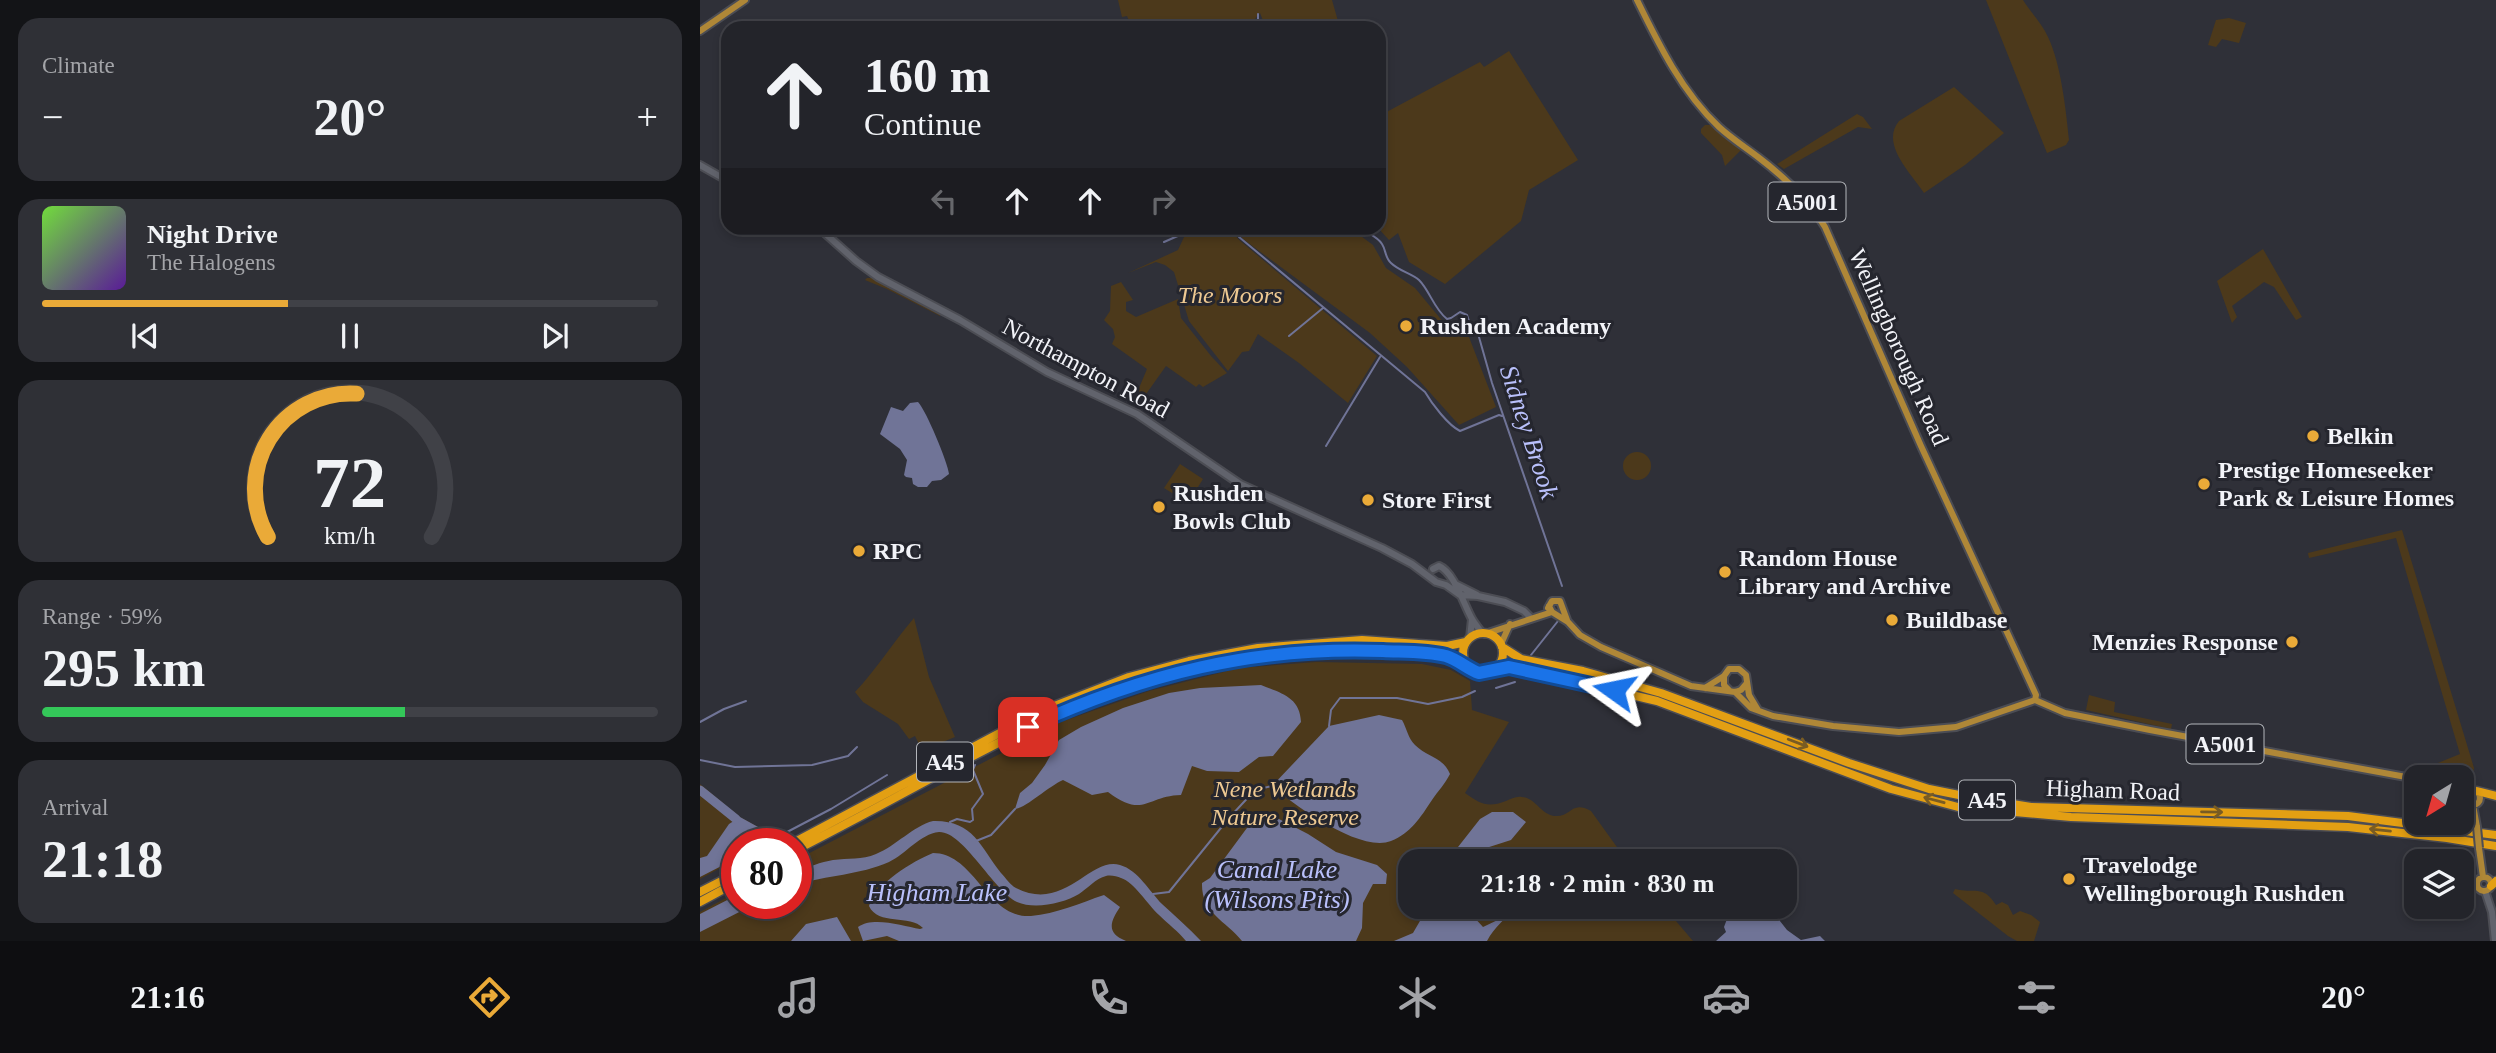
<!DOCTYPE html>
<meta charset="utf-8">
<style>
:root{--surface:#23242a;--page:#2f3036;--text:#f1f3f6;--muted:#a3a4a8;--line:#404147;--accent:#eaaa38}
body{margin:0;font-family:Georgia,serif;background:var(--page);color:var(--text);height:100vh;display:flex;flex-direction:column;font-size:26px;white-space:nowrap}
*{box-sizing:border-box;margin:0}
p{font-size:23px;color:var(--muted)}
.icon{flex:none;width:38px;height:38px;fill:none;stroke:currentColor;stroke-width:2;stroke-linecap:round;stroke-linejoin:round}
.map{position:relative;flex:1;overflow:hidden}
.panel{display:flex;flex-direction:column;gap:18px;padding:18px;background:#131417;width:700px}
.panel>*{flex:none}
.hud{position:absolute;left:21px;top:21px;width:665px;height:214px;border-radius:21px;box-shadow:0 4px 10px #0003,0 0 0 2px var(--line);background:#23242a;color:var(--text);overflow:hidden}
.needle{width:46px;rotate:217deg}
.tools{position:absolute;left:1704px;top:765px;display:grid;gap:14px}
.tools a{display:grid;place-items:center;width:70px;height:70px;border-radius:14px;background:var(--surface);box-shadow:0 4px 10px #0003,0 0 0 2px var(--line);font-size:35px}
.speed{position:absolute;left:21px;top:828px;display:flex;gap:14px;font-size:35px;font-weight:700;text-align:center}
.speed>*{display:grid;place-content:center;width:91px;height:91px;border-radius:50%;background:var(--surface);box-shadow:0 4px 10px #0003,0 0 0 2px var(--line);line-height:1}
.speed .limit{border:10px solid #d22;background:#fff;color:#111}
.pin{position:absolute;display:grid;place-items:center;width:60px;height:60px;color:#fff;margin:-30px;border-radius:14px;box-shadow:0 4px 10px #0006}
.me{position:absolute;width:77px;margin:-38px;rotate:282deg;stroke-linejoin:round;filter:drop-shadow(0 0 5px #0008)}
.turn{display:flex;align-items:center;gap:24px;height:147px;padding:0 28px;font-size:32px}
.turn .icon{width:91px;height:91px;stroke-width:2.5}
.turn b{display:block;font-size:49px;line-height:60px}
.lanes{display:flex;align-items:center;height:66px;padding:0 28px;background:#0003;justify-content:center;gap:35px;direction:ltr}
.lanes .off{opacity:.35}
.big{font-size:52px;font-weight:700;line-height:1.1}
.panel .card{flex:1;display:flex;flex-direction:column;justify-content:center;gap:10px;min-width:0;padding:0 24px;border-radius:21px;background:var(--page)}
.panel .dial{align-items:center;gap:0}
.dial svg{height:182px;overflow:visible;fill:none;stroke:var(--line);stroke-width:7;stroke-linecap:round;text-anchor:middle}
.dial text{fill:var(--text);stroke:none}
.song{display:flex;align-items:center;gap:21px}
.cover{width:84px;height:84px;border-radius:10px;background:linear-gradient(135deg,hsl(100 70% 55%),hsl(270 70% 35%))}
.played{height:7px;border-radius:4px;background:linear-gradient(90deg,var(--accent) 40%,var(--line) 40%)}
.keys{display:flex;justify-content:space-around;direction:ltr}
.heat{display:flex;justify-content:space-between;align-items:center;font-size:38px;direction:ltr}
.charge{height:10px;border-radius:5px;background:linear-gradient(90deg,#34c759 59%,var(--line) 0)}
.trip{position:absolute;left:698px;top:849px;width:399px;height:70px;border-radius:21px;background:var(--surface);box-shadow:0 4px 10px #0003,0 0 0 2px var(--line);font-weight:700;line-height:70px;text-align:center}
.tab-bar{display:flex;height:112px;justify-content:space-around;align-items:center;background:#0e0e11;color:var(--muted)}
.tab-bar .icon{width:49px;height:49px}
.tab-bar .current{color:var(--accent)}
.tab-bar b{font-size:32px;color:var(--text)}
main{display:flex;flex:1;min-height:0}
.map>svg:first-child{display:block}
.green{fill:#4c391b}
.water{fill:#707497}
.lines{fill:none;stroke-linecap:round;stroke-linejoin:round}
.stream{stroke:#707497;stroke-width:2}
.river{stroke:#707497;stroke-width:9}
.secondary-casing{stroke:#4c4d54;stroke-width:10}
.primary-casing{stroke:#4c4d54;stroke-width:10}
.highway-casing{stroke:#4c4d54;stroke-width:11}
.secondary{stroke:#61636c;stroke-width:6}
.primary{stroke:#af8737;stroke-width:6}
.highway{stroke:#e39f13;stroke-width:8}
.primary-bridge-casing{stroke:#4c4d54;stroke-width:10;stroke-linecap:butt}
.primary-bridge{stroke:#af8737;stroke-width:6}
.oneway{stroke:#7a5c22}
.route-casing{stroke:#114b97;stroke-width:18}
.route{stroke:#1a73e8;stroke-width:12}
.poi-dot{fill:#eaaa38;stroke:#25262e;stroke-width:2.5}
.labels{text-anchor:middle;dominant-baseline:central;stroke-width:6;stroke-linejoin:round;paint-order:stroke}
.shield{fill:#25262e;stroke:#b4b6bb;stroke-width:2}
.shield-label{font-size:23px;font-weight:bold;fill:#f2f3f8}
.park-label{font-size:24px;font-style:italic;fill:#eec992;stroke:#25262e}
.poi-label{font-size:24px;font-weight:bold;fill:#f2f3f8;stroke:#25262e;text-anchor:start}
.street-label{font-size:24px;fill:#f2f3f8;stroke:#25262e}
.water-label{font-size:26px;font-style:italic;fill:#b9c0fb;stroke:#25262e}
</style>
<main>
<section class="panel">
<div class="card"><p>Climate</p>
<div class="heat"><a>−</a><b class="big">20°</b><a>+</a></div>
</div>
<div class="card">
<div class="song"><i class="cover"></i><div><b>Night Drive</b><p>The Halogens</p></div></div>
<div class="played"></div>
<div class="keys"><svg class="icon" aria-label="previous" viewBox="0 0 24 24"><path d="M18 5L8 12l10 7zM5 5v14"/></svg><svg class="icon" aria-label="pause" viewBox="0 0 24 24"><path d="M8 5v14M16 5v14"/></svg><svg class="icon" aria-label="next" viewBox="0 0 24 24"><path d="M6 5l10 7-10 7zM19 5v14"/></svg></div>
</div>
<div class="card dial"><svg viewBox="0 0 100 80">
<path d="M14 69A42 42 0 1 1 86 69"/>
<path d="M14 69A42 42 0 0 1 53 6" stroke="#eaaa38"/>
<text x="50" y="56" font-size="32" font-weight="700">72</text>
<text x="50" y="72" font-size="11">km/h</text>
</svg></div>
<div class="card"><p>Range · 59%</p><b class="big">295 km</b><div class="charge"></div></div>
<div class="card"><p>Arrival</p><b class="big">21:18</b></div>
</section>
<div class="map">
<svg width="1796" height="941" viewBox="0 0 1796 941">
<rect width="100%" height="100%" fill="#2f3038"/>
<path class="green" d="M418,0H632L640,28H566L560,13L550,25L543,28H432L427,16L422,17Z
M1286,0H1323C1331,13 1342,23 1348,37C1361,64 1366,110 1369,140L1366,145L1347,153Z
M1529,18L1546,23L1539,43L1522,39L1516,47L1508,45L1516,20Z
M809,51L878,160L829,190L821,221L745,284L709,262L698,233L689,240L678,228L679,116L780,62L784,67Z
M1254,87L1304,133L1265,165L1224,193C1211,173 1180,144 1199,121Z
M1157,114L1163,117L1172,129L1158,127L1084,169L1077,164Z
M1005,125H1010L1042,149L1025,166L1022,155L1001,133V129Z
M501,228H531L538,239L677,356L648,403L599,363L558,334L549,351L542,352L528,371L489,321L474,272L465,265L456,262L428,273L478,250L485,235Z
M535,228H650L673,245L686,268L715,288L744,323L760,328L769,337L796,407L759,425L707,367L670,333L543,239Z
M1563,249L1602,317L1596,320L1574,287L1564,282L1532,306L1537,317L1532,323L1517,281Z
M167,278H174L241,313L240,316L187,289L165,280Z
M421,282L433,300L426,302V311L436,317L478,299L481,318L511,356L527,373L503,387L499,384L496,387L466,366L439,404L434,400L447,369L412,344L415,337L413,329L404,320L410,311L411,286Z
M923 466a14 14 0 1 1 28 0a14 14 0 1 1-28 0Z
M480,464L503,479L488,503L464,488Z
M1702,530L1774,768L1771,786L1762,783V777H1744L1735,774L1733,765L1760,754L1696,538L1609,558L1608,553Z
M214,618L229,677L255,737L233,746H220L215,736L209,739L198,724L163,702L155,692C177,669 193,642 214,618Z
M616,662L722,664L751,670L770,681L772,710L809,722L765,793C780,804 788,808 806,801C811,799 816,796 822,797C836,798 841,815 855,816C872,817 871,800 891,811L927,861H710V906L964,907L993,941H0V912L37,892V903H96V860L361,722L449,691L539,668Z
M1389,695L1415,702L1414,712L1472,724L1471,729L1386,710Z
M0,784L40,817L67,832L64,843L37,844V859L0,879Z
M1255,889C1274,894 1283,884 1296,905L1302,902L1308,905L1313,915L1320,911L1331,915L1340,922L1334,941H1317L1308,936L1253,893Z"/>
<path class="water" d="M218,402C226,410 248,463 249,474L241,480L232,481L227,487H218L213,484L212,478L206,477L204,475L207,460L200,449L180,434L191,407L203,411L210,403Z
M561,685C581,693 600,697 601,722L573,756L559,757L539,772L507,771L492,766L481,795C446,796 444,819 408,792L392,795L363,780C349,786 326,808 315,809L320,793L332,783L345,765L359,740L381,727L423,708L469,693L500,688Z
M679,715L702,720C707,729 708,738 715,745C727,757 743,757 750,774C745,784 738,791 732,800C720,818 711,833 691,841C660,853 594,805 572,786L629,726Z
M792,812H813L826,822L811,840L783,849L777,861H747L780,819Z
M558,813L577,818L608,834L636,852L677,865L687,874L686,884H673L663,903L662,928L656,941H542C525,920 501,913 502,883L510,878Z
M40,817L67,832L61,843L37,844V858L0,877V858L7,856L29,824Z
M233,821C273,820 280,846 301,873C306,878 310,885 316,888C365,913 390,856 420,865C438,870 450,892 462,904C475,916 489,928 501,941H486C478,931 468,924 459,915C448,905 434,882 421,878C417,876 410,875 406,876C396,878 387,889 379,894C364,903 335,910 317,902C293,890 263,831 239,832C220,834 206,854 189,862C160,875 127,875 96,885V872C108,867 121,862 133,860C148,858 162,860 176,854C196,846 213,826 233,821Z
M233,853C275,853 287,919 331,916C356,914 380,903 404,895L420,907C410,922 406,933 426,941H199L187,936L163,941L158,927C173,916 203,926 220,929L223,928C210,914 178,926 169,906C175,884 213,861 233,853Z
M37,895V903H57L0,932V914Z
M728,907C752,906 767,908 783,927L804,917L809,907H815C806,919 794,927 787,941H694L713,933Z
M1035,907H1069L1087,930L1101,940L1120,936L1125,941H1016L1026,932L1024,927L1027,919L1036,916Z
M137,917L151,941H91L106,924Z"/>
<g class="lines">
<path class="stream" d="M558,28V14
M533,228L539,237L725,392C732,404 748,425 760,431L799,415L802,416
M661,228C667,233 678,237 682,244C686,250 685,258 691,263C699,271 711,273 719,280C730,291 734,309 747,319L751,318L760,312L767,315L770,324L777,330L792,383L862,586
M464,242L496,228L506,235L519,228
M589,336L623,308
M626,446L680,357
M831,655L858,621
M796,688L815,682
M0,722L24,709L46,701
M629,726L631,710L640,698H697L728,704L762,697L775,691
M0,760L35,767L112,765L148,756L157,747
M250,822L257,819L270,822L273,820L272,809L283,794L273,770L275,765
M276,841L291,835L315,809
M68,842L131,809L187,775
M453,894L469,892L529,818L555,790L572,786"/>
<path class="river" d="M0,790L36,819"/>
<defs>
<path id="secondary" d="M0,165L28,181
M119,228L156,261L178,277L260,320L347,372L437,414L540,484L682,548L712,564L736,582L746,585L760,595L778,596L805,602L824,611L831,618
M733,569L739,566C754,572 764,605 772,619C775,624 779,629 782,633
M755,584L777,595
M770,638L772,619
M1785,891L1792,912L1795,941"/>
<path id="primary" d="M937,0C959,45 982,92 1019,127C1031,138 1045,147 1058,157C1083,176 1109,200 1125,227L1221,446L1336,695L1335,700
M0,31L45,0
M849,606L852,612L868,622L880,635L901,647L991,686L1035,692L1041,690L1047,683
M848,608L852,601H860L867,620
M785,634L852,612
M801,644L810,624
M1005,688L1024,676
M1029,690L1024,685V676L1029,669H1039L1046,675L1049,695L1058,710
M1035,692L1051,708L1073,716L1133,726L1199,732L1256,727L1335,700
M1335,700L1365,713L1450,730L1717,779
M1766 798a7 7 0 1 1 14 0a7 7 0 1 1-14 0Z
M1773,805L1777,827
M1779,848L1783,877
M1777 884a7 7 0 1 1 14 0a7 7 0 1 1-14 0Z"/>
<path id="highway" d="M763 653a20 20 0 1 1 40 0a20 20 0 1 1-40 0Z
M802,647L821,659L883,671L961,693L1149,763L1229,789L1269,797L1331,807L1648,816L1796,835
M797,668L821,669L957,701L1191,789L1258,807L1371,817L1648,827L1747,838L1796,846
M1777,791L1796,796
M91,844L339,712L429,677L489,661L558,648L662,640L747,646L766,642
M96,850C145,825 193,799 241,773C322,730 404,686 494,667C573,651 652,649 732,654L744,655L766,665
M1791,886L1796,881
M0,892L37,873
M0,902L37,882"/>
</defs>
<use href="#secondary" class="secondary-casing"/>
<use href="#primary" class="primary-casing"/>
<use href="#highway" class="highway-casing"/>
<use href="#secondary" class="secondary"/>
<use href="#primary" class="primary"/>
<use href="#highway" class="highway"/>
<defs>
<path id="primary-bridge" d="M1777,827L1779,848"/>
</defs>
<use href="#primary-bridge" class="primary-bridge-casing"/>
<use href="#primary-bridge" class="primary-bridge"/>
</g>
<defs><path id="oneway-shaft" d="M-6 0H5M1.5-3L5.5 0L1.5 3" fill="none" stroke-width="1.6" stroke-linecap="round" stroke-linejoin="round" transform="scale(1.75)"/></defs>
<g class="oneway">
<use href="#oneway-shaft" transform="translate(1098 743) rotate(21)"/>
<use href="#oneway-shaft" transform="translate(1234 800) rotate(-165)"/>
<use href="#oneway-shaft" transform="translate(1512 812) rotate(1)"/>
<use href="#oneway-shaft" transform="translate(1680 830) rotate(-174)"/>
</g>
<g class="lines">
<defs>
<path id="route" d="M328,727C444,674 555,646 683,651C703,652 726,651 746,656C759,660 767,669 779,673L809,667L914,690"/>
</defs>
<use href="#route" class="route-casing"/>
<use href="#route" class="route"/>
</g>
<g class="poi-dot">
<circle cx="706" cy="326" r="7"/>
<circle cx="1613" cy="436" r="7"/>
<circle cx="1504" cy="484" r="7"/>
<circle cx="668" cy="500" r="7"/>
<circle cx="459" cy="507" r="7"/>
<circle cx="159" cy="551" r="7"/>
<circle cx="1025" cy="572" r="7"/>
<circle cx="1192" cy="620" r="7"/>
<circle cx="1592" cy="642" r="7"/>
<circle cx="1369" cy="879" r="7"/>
</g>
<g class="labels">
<g class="shield">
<rect x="1068.5" y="182.5" width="77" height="39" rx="5"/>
<rect x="1486.5" y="724.5" width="77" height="39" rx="5"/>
<rect x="217" y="742.5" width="56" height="39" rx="5"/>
<rect x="1259" y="780.5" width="56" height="39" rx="5"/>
</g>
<g class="shield-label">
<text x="1107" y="202">A5001</text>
<text x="1525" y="744">A5001</text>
<text x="245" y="762">A45</text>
<text x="1287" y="800">A45</text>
</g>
<g class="park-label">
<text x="530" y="295">The Moors</text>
<text x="585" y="789">Nene Wetlands<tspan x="585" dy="28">Nature Reserve</tspan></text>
</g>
<g class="poi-label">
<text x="720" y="326">Rushden Academy</text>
<text x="1627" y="436">Belkin</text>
<text x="1518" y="470">Prestige Homeseeker<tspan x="1518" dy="28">Park &amp; Leisure Homes</tspan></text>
<text x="473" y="493">Rushden<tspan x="473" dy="28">Bowls Club</tspan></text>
<text x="682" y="500">Store First</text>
<text x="173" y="551">RPC</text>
<text x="1039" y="558">Random House<tspan x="1039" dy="28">Library and Archive</tspan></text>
<text x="1206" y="620">Buildbase</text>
<text x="1578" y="642" text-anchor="end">Menzies Response</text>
<text x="1383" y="865">Travelodge<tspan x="1383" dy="28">Wellingborough Rushden</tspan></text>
</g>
<g class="street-label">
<text transform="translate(1199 347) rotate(66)">Wellingborough Road</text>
<text transform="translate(386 368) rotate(28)">Northampton Road</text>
<text transform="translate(1413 790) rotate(2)">Higham Road</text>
</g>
<g class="water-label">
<text transform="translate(829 432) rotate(72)">Sidney Brook</text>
<text x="577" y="869">Canal Lake<tspan x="577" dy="30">(Wilsons Pits)</tspan></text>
<text x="237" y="892">Higham Lake</text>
</g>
</g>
</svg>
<div class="tools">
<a><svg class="needle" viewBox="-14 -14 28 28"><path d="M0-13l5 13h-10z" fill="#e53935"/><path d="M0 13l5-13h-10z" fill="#a3a4a8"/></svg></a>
<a><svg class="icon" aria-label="layers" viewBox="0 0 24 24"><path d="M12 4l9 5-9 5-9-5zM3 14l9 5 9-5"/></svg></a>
</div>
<div class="speed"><div class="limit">80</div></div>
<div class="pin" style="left:328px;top:727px;background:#d93025"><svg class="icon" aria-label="arrive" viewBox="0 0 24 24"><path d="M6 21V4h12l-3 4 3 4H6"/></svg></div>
<svg class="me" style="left:914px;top:690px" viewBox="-20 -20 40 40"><path d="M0-17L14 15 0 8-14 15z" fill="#1a73e8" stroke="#fff" stroke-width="4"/></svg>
<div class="trip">21:18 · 2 min · 830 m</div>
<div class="hud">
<div class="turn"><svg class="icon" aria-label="ahead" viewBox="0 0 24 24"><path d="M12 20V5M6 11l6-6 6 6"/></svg><div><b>160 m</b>Continue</div></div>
<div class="lanes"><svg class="icon off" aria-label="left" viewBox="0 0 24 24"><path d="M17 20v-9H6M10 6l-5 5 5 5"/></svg><svg class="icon" aria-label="ahead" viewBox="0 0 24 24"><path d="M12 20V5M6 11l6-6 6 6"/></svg><svg class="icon" aria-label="ahead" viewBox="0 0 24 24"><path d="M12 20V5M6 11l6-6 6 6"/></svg><svg class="icon off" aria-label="right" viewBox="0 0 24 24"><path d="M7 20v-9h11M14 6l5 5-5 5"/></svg></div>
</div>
</div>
</main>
<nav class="tab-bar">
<b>21:16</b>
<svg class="icon current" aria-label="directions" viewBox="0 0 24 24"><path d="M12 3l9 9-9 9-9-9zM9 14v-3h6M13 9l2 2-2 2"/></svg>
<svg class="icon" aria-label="music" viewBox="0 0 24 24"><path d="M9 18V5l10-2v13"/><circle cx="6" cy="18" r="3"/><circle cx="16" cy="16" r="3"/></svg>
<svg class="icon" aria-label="phone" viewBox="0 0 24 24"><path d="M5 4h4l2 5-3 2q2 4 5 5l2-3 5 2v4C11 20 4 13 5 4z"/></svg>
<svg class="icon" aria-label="climate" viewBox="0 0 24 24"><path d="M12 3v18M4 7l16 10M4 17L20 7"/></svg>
<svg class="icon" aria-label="car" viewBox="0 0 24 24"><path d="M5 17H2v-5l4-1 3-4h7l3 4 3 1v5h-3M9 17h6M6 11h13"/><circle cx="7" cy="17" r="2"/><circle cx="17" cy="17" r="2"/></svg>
<svg class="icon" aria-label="filters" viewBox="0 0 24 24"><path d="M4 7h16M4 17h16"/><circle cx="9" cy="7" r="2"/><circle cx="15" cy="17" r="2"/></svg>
<b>20°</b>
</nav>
